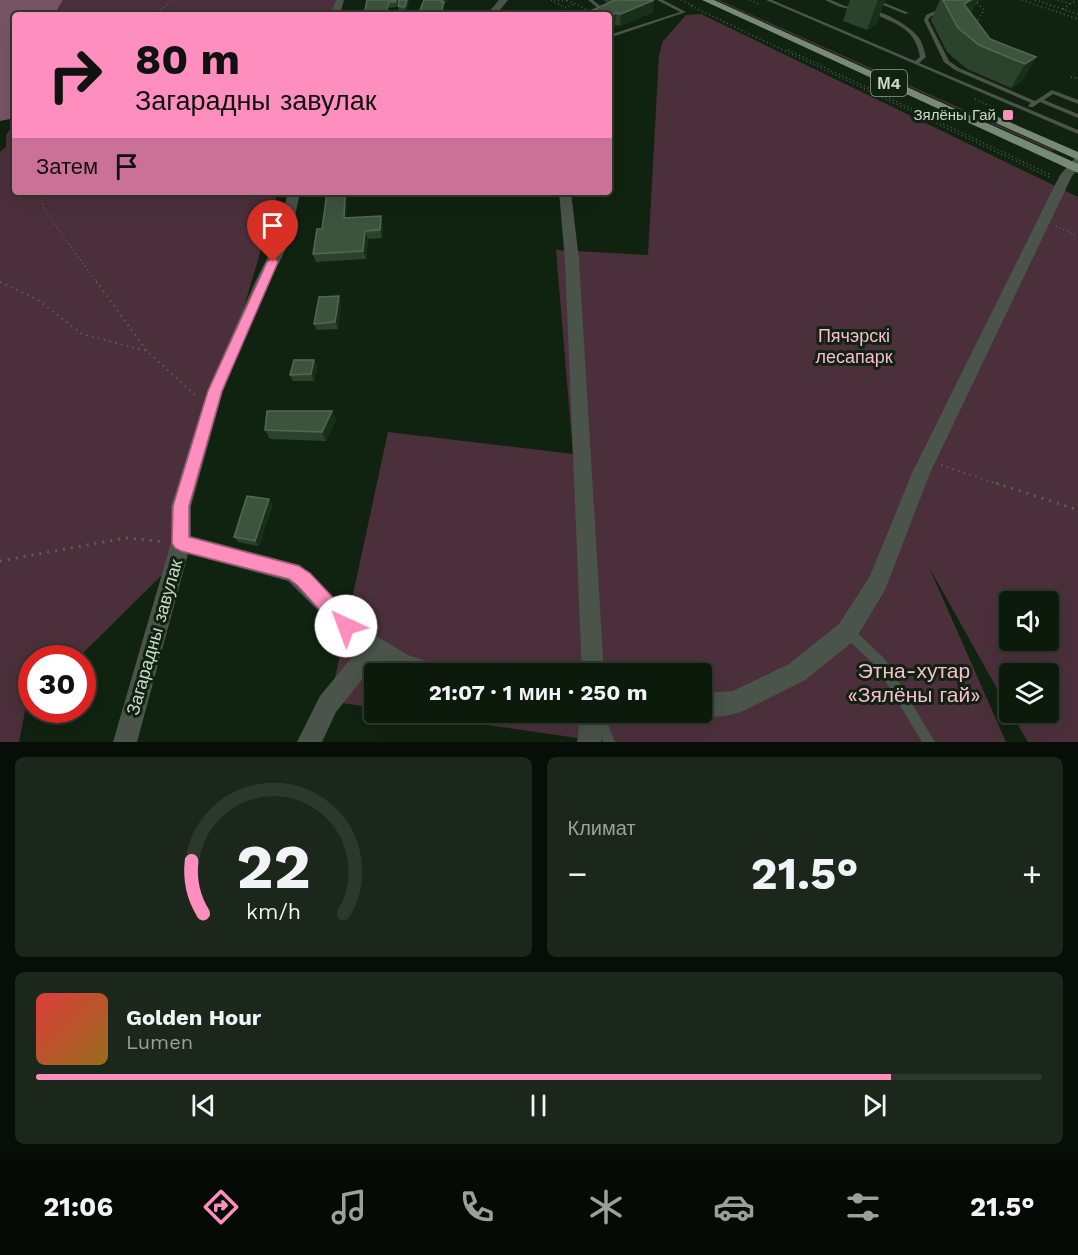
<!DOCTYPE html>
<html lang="ru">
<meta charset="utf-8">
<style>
:root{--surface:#0c1a0c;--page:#1a271a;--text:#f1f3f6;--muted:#9aa19d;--line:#2c382d;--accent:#fe8ebd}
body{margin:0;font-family:"Work Sans",sans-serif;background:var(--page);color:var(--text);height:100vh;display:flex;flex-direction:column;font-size:22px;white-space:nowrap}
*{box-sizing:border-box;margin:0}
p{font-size:20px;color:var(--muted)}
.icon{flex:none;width:33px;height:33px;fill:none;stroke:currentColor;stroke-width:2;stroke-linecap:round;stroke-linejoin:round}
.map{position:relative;height:742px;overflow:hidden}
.sheet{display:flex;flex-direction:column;gap:15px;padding:15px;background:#070e07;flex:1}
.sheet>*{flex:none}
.hud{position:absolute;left:12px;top:12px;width:600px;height:183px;border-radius:6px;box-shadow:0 6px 24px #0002,0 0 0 2px var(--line);background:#fe8ebd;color:#111;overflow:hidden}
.fabs{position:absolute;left:999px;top:591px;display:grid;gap:12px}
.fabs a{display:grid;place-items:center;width:60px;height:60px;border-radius:6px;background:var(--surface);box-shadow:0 6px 24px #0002,0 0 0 2px var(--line);font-size:30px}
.speed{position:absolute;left:18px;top:645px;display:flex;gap:12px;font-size:30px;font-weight:700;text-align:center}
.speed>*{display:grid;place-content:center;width:78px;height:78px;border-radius:50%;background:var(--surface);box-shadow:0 6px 24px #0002,0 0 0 2px var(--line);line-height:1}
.speed .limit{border:9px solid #d22;background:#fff;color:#111}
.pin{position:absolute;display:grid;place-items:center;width:51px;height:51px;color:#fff;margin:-62px -26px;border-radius:50% 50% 50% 0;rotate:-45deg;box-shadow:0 0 6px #0007}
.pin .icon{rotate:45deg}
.me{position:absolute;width:66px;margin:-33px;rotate:317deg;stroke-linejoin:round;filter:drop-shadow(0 0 4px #0008)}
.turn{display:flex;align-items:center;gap:21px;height:126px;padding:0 24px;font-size:27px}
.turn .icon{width:78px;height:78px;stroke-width:2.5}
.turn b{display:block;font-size:42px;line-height:51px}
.then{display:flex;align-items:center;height:57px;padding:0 24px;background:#0003;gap:12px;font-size:22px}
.big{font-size:45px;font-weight:700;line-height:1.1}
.sheet .tile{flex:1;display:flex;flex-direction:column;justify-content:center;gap:9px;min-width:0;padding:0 21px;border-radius:9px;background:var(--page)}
.sheet .dial{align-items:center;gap:0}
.dial svg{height:156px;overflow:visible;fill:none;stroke:var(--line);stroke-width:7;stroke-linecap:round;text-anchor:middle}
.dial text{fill:var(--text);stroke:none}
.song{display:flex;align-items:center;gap:18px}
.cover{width:72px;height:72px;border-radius:9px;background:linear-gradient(135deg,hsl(0 70% 55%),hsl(40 70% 35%))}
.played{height:6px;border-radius:3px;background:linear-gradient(90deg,var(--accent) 85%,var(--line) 85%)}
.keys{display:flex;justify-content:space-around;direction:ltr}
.heat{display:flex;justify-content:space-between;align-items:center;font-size:33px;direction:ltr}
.sheet .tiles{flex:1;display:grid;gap:15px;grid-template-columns:1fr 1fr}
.tile:last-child{grid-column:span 2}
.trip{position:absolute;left:364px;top:663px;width:348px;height:60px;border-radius:6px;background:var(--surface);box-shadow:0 6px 24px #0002,0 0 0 2px var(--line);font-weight:700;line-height:60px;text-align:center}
.menu{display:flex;height:96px;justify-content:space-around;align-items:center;background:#050a05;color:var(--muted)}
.menu .icon{width:42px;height:42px}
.menu .on{color:var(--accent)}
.menu b{font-size:27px;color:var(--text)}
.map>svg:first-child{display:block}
.green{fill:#4b303b;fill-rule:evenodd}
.water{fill:#795563}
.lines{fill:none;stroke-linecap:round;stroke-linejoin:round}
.path-far2{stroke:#526252;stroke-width:1.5;stroke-dasharray:1 3;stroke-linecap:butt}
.path-far1{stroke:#526252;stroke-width:2;stroke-dasharray:1.5 4.5;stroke-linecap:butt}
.path{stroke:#526252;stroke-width:3;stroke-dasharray:2 6;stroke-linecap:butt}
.service{fill:#4a544a;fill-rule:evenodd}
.minor{fill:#4a544a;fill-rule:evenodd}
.primary{fill:#778a77;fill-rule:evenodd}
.wall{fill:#2b432c}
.shaded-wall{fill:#192f1a}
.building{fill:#3c533d;stroke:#536854;stroke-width:1.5}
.route{fill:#fe8ebd;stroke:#a55c7b;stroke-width:1.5}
.poi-dot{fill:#fe8ebd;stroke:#102210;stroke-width:2}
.labels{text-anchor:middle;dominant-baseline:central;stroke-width:6;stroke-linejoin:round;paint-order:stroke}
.far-poi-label{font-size:15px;fill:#ccd8cc;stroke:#102210;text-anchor:end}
.shield{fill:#102210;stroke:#94a194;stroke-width:1.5}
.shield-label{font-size:16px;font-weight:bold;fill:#ccd8cc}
.park-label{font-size:18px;fill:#fdbad4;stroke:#102210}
.street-label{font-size:18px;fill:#ccd8cc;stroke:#102210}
.near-park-label{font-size:21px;fill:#fdbad4;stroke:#102210}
</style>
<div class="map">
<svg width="1078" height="742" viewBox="0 0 1078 742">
<rect width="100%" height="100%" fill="#102210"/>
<path class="green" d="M63,0H336L331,15H54Z
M716,0H719L1054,150L1052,151Z
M701,14L1078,197V742H1028L1011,713L1048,712V674H1010L1009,710L929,567L1006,742H605L405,713L702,712V674H375V708L330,701L388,432L573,454L556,250L648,255L659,55L663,41L686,15ZM1010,602H1048V640H1010Z
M15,122V192H278L166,571L78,658H32L31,704L25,711L19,742H0V152L6,147V135Z"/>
<path class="water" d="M0,0H63L54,15H15V118L0,121Z"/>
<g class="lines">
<path class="path-far2" d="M551,0L566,8L575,4
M554,0L567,1
M567,0L588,10
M681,0L693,6
M750,0L761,5
M1022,0L1078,19
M1035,0L1078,14
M1058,0L1070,4L1063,9
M1070,4L1077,0
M691,6L1051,178
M154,15L173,0
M976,23L984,10L976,2L981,0
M788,50L1051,175
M1071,77L1078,78
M975,99L992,107
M39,192L44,209L97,283
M1056,226L1078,236"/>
<path class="path-far1" d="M96,281L147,351L197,397
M0,282L38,300L82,334L147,351
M941,465L1001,485"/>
<path class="path" d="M996,483L1078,510
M0,561L126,538L166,542"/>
<path class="service" d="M588,0H593L605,10L597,15H591L600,10Z
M657,0H663L686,12L609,38V35L680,12Z
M766,0H772L915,61L920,57C915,25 892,24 869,11C881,9 912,27 919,38C923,44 924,50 926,57L919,63L1078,130V134Z
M825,0H831L845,6L861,9C849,11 836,6 825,0Z
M871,0H877L909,13L905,14Z
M942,8H944V10L930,17L928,20L949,61L959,68L1035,101L1052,90L1078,100V104L1053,94L1044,100L1078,114V118L1040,102L1033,107H1029L1028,106L1031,103L955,70L944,62L924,20L926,15Z
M848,627L852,628L885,659L935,742H922L877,667L844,636L843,632L844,628Z
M601,712L604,714L615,742H603L594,718L596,714Z"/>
<path class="minor" d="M336,0H344L340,15H330Z
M499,0H508L496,15H486Z
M1078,158V169L1072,176L930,473L885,590L855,640L805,680L743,711C729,717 708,719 694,713L702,712V693L733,691L789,664L839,624L870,576L912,473L1060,175L1074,159Z
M288,192H300L290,241L269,282L223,391L191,506V536L300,565L373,634L408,655L440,666L443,674H398L376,662L336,712L322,742H297L320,696L358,650L288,581L188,554L137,742H113L171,543V506L207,391L255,282L276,241Z
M559,192H571L579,260L604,674H582L565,260Z
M581,712H605L601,742H577Z"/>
<path class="primary" d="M702,0H714L1078,164V173Z
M991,114L1078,152V160L987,119L985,117Z"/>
</g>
<path class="wall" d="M367,0H398L396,7L389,8L387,15H364Z
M399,0H409L406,13L399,12L398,6Z
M603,0H653V12L620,26L615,25L609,27V15H584V14L608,3Z
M850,0H885L876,25L867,30L843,21Z
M940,0H978L971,13L990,39L1036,57L1022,81L1011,88L967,69L947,52L931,20Z
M327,192H347L346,218L383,224L382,238L368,239L366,259L316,262L313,254L322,229Z
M339,296L341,303L338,329L317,330L314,324Z
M314,360L317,366L314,381H293L290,375Z
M332,411L336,420L326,441L270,439L265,430Z
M273,504L259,546L238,542L234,537Z"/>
<path class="shaded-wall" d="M407,0H409L406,13L405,7Z
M443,0H449L444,5L445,8L442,15H440L441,2Z
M654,0L653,12L620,26L621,14Z
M878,0H885L876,25L867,30Z
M971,0H978L970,15L964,4Z
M389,2V8L387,15H385Z
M616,13L615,25L609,27V16Z
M1036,57L1022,81L1011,88L1025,64Z
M345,192H347L346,227L344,218Z
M381,216L383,224L382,238L380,230Z
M365,231L368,239L366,259L363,251Z
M339,296L341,303L338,329L335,322Z
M314,360L317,366L314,381L311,374Z
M332,411L336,420L326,441L322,432Z
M269,499L273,504L259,546L255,541Z"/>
<path class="building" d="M367,0H396L395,2H389L385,15H364Z
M399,0H407L405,7L398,6Z
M424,0H443L441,2H444L440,15H418Z
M615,0H654L621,14L616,13L609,16V15H587L584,14Z
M943,0H971L964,4L990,39L1036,57L1025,64L979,45L958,28Z
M558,11L567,15H546Z
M327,192H345L344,218L381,216L380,230L365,231L363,251L313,254L317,229H322Z
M339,296L335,322L314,324L319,297Z
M294,360H314L311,374L290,375Z
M267,411H332L322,432L265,430Z
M247,496L269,499L255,541L234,537Z"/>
<path class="route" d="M273,258L278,262L222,391L189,506V537L299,566L310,573L353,619L355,626L353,632L346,635L340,632L297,585L289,579L181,551L175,548L172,543L173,506L208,391L267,262Z"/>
<rect class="poi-dot" x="1002" y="109" width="12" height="12" rx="3"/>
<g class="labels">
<g class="far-poi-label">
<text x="996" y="115">Зялёны Гай</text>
</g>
<rect class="shield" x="871" y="70" width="36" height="26" rx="4.5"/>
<g class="shield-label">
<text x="889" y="83">М4</text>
</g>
<g class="park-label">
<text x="854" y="335">Пячэрскі<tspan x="854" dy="21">лесапарк</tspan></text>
</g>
<g class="street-label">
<text transform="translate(154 637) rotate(-74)">Загарадны завулак</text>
</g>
<g class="near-park-label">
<text x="914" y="670">Этна-хутар<tspan x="914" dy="24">«Зялёны гай»</tspan></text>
</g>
</g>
</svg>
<div class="fabs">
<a><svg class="icon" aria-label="sound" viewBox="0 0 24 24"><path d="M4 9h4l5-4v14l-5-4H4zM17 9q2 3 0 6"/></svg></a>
<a><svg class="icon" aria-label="layers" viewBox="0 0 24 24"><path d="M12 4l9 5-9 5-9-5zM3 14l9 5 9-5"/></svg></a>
</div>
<div class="speed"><div class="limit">30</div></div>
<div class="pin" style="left:273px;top:262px;background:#d93025"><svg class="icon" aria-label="arrive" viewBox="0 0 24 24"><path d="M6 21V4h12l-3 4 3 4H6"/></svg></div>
<svg class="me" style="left:346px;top:626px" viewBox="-20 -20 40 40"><circle r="19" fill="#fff"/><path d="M0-13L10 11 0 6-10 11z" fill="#fe8ebd"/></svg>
<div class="trip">21:07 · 1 мин · 250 m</div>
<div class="hud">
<div class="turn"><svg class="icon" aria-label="right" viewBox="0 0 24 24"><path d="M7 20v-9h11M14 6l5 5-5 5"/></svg><div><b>80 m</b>Загарадны завулак</div></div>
<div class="then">Затем<svg class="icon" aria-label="arrive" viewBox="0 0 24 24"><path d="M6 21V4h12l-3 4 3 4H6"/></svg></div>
</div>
</div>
<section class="sheet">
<div class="tiles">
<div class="tile dial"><svg viewBox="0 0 100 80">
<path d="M14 69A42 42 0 1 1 86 69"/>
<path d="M14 69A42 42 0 0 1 8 42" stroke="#fe8ebd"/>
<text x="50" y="56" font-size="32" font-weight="700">22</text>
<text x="50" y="72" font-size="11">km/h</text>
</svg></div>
<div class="tile"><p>Климат</p>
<div class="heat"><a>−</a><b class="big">21.5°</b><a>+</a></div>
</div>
<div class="tile">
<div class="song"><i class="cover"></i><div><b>Golden Hour</b><p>Lumen</p></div></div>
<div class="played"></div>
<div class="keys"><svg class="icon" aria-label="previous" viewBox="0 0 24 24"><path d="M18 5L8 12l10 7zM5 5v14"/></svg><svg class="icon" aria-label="pause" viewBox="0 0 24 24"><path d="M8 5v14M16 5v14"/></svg><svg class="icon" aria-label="next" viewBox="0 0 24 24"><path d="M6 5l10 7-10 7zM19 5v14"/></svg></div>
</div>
</div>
</section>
<nav class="menu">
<b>21:06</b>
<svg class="icon on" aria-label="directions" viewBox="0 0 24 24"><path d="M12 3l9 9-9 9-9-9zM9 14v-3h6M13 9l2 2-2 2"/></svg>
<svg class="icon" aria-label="music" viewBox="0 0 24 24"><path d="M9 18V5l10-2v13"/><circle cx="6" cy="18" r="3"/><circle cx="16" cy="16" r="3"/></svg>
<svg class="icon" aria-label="phone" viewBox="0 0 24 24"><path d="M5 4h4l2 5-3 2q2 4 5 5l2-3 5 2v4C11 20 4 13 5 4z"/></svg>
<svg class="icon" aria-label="climate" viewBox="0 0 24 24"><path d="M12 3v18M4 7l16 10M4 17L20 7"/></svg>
<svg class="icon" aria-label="car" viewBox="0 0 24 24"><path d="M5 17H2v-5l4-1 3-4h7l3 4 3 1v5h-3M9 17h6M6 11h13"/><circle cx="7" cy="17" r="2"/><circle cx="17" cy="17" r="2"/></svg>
<svg class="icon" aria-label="filters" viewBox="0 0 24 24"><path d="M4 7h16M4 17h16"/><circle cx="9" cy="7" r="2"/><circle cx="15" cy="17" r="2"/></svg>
<b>21.5°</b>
</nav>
